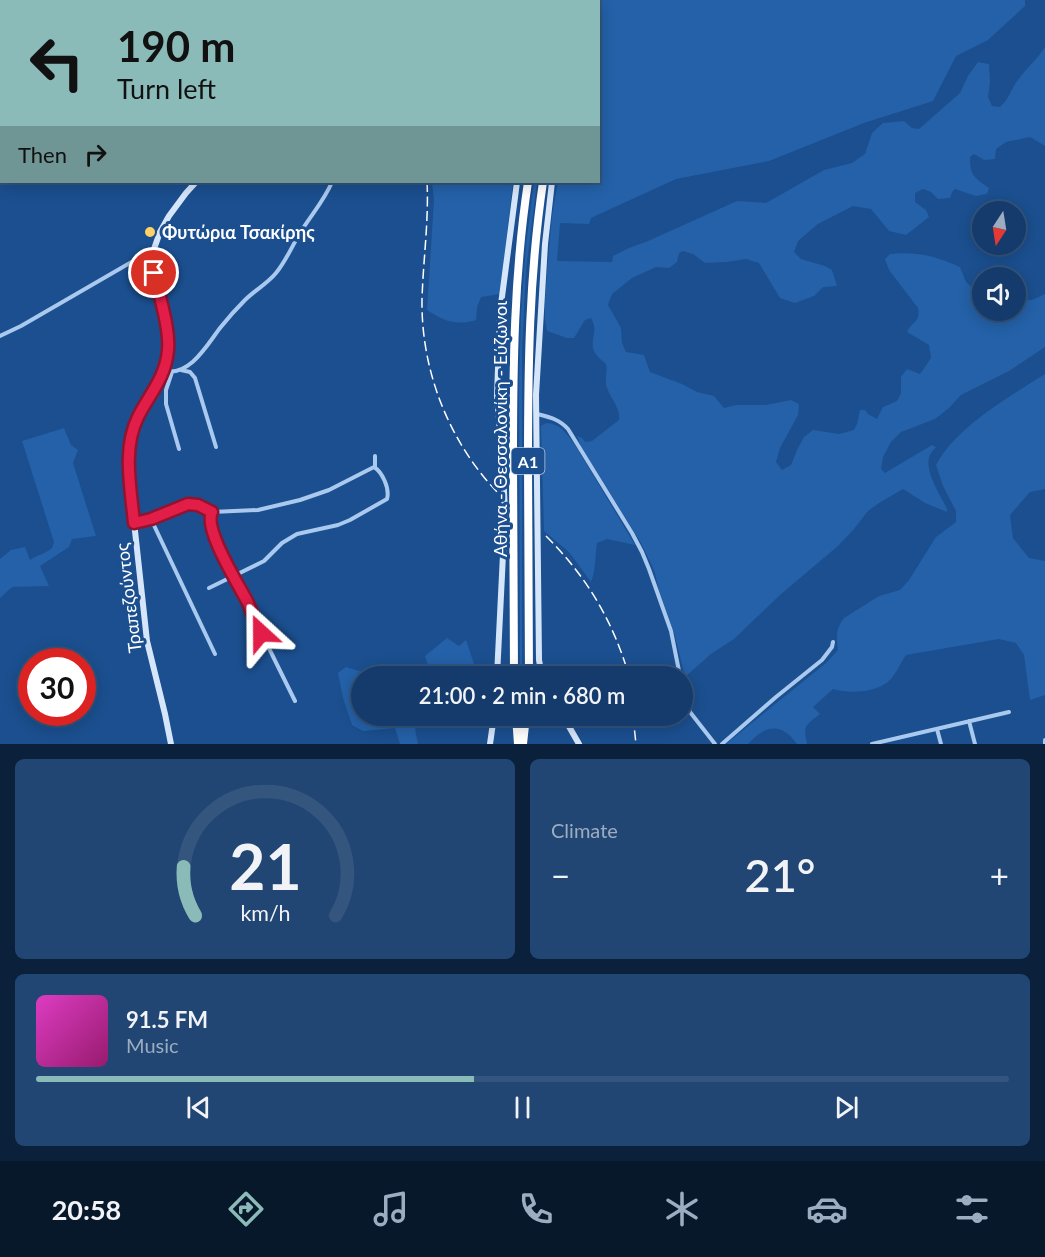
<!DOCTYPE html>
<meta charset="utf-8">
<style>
:root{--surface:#143b6b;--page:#214673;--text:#f1f3f6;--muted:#9dadc1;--line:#33557e;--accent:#8bbbb9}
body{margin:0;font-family:Lato,sans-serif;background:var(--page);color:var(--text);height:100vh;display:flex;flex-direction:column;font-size:22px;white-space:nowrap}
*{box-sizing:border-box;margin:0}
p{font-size:20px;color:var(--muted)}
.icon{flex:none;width:33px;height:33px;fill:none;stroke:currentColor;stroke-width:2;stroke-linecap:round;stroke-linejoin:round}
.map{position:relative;height:744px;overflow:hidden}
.side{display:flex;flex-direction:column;gap:15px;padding:15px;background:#0b203b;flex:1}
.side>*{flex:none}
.hud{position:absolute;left:0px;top:0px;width:600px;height:183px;box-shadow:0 3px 15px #0003,0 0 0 2px var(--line);background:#8bbbb9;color:#111;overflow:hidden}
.needle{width:39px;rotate:192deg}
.tools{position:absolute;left:972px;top:201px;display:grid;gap:12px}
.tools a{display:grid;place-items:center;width:54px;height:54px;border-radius:50%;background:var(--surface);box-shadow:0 3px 15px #0003,0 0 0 2px var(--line);font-size:30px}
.speed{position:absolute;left:18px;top:648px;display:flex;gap:12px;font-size:30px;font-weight:700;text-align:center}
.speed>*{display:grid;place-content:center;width:78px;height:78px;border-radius:50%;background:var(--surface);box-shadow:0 3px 15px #0003,0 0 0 2px var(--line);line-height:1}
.speed .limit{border:9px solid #d22;background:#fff;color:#111}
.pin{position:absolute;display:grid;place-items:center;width:51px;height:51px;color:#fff;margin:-26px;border:3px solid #fff;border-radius:50%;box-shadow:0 2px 6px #0007}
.me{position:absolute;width:66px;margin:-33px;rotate:336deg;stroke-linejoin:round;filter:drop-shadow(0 0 4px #0008)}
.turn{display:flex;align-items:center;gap:21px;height:126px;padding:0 18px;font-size:27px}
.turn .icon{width:78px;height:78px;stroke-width:2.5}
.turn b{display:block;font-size:42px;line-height:51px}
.then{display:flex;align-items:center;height:57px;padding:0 18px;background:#0003;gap:12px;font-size:22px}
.big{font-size:45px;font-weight:600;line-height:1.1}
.side .widget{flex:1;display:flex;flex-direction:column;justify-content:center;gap:9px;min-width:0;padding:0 21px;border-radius:9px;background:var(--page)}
.side .dial{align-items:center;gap:0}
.dial svg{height:156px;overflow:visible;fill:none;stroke:var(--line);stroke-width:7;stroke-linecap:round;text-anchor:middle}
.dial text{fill:var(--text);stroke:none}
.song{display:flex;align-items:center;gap:18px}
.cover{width:72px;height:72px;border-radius:9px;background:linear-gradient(135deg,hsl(310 70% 55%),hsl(320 70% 35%))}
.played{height:6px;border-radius:3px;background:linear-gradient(90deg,var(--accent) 45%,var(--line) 45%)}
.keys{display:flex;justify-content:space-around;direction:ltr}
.heat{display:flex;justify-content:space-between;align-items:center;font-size:33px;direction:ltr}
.side .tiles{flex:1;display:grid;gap:15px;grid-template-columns:1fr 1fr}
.widget:last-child{grid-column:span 2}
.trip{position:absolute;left:351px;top:666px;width:342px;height:60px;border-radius:30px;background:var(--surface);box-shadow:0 3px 15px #0003,0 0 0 2px var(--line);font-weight:600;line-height:60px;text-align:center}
.tab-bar{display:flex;height:96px;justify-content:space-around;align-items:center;background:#08182b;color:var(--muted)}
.tab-bar .icon{width:42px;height:42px}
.tab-bar .current{color:var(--accent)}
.tab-bar b{font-size:27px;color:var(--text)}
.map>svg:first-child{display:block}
.green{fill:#2461a8}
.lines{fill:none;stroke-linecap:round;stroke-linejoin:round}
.street{stroke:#a9c9ee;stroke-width:4}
.secondary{stroke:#d6e6fa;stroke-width:6}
.highway{stroke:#fff;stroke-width:8}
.rail{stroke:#fff;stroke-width:1.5;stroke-dasharray:10 4.5;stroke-linecap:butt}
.route-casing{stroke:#92132f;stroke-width:15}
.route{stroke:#e11d48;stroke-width:10}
.poi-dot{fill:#ffd166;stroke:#1b4f8f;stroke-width:2}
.labels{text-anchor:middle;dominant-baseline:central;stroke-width:6;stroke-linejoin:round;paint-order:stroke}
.shield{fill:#1b4f8f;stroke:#bbcadd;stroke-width:1.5}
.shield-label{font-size:16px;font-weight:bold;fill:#fff}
.poi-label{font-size:18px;font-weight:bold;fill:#fff;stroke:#1b4f8f;text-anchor:start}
.street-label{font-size:18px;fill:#fff;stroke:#1b4f8f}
</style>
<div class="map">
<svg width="1045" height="744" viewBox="0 0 1045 744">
<rect width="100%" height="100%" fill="#1b4f8f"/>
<path class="green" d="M596,0H1025V6L988,40L956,56L933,101L864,123L769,161L676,179L591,218L589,224L560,223L557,261L612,262L613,256L629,248L648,241L737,201L766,203L824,170L852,163L865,154L872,133L883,123L904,121L912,128L919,129L960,93L968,76L978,62L989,64L990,82L988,97L992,106L1000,107C1009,98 1008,96 1014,86C1022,72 1036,61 1045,47V146L1030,137L1006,142L996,149L995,159L984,160L974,154L970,157C970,176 974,177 989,188L987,194L976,196L955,189L952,192L950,198L938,199L931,192L923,189L915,193V202L926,210L929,217L906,235L889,231L871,209L853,206L818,224L798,241L794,252L801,259L825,266L832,270L837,286L823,287L814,296L795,303L780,298L759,263L746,259L727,262L705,263L693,254L683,251L679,253L677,262L669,268L656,267L632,278L612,294L608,305L621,328L622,343L626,352L644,355L650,372L682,384L697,392L714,396L724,408L736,405H766L791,400L799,404L798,415L780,448L776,462L782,470L791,465L797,450L804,437L813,430L839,434L854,430L857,424L860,410H865L868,414L877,419L883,407L897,401L901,393V377L907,369L920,374L931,358L929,345L907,332C912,321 921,322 918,308L889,270L885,259L890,254C915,251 936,256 960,267L966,282L982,297V310H1016V300H1032L1045,294V347L1009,371L961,395L949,408L935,419L901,432L891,442L883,457L881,469L885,473L932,445L936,447C934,450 931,452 930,455C923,470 941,496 947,509V512L925,503L903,489L879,503L868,511L854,529L838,546L780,595L734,639L711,654L685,677L675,636L659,590L654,570L641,543L581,446L577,436L582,438L585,442L592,441L619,420C621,409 611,399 607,388C604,380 608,372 606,364C580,345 602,337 591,318L585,320L574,338H567L547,331L545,319V301L548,260L552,216L558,182H598V2L596,1Z
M432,182H513L500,294L481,297L477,307L476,320C456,326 444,321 427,310L434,200Z
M534,182H537L526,270L522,349V676H520L519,386L521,314L526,245Z
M1045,374V489L1030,492L1010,515L1013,538L1029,558L1045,561V695L1030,700L1024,655L1016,643L999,639L906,655C901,662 897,672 891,679C878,693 850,694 833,689L813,707L820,714C805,726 803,725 807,744H797C781,722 765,725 748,744H726L826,663L838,650C836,637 836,628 844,618L879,596L900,590L909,580L936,537L956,522V511L943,486L936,465C957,426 1009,397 1045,374Z
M546,423C561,424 567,434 575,445L635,545L607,539L597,543C595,556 596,570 591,582L569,552L544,531L541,426Z
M64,428L71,445L78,450L73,463L96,536L72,539L69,547L40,566L49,586L12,587L0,598V559L11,550L25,547L30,560C37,555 45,554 52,548L54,542L22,441Z
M447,638L459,646L466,640L478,676H428L430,671L425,656Z
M346,667L376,676H362V716H491L438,718L415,729L418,744H400L395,728L363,731L352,725L343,698L338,673Z"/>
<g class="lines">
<path class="street" d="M360,0L361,2
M430,0L431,2
M0,336L21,326L154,249
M181,370L190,372L195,378L216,447
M165,371C190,376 207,345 220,328C228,318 236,309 245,300C255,290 267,284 276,273C286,261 292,246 300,233C311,215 324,201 332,182
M172,372L166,390V404L179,449
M537,414C549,417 559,419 568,429L632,533L642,552L649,569L671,631L680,676
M375,456V467
M212,512C207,521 213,534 217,543L295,701
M151,519L215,654
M134,523L151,519L188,504L198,505L212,512L258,510L300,500L329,490L374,467C382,472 390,488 387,499L350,520L338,525L297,534L282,543L264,561L209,588
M682,687L685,699L690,712L715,744
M969,721L975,744
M937,729L941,744
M722,744L776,697L822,660L832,647L833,642
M872,744L1009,712
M1045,744V740"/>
<path class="secondary" d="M280,2V0
M554,2L555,0
M591,2V0
M497,676L505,514L503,469L497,396L500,312L517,182
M542,676L539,660L536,395L545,244L552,182
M563,716L579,744
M171,744L165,714L147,641L130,485L129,456L134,427L138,417L159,381L164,371L168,351V342L165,325L154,273V249L160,232L169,216L186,193L196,182
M490,744L494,716"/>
<path class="highway" d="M566,2V0
M582,2V0
M514,676C514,604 513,531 513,458C513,365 514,274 528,182
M529,676C529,605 529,534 528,463C528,367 529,277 543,182
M516,716L518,744
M523,744L526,716"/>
<path class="rail" d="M338,0L340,2
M427,182C429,221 423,261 422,300C421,373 451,447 503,498
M546,536C587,577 613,621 629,676
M633,716L636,744"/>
</g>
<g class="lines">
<defs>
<path id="route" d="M154,273C159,295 170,328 168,350C166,377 149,395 138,417C122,449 131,489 134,523L151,519L188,504L198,505L212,512C203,529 239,585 248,603C252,613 256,623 261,633"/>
</defs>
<use href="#route" class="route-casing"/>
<use href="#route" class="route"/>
</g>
<circle class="poi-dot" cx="150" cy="232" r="6"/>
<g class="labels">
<rect class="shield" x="511.5" y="448" width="33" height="26" rx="4.5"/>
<g class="shield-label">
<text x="528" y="461">Α1</text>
</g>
<g class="poi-label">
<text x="162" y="232">Φυτώρια Τσακίρης</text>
</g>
<g class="street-label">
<text transform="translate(500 429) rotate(-90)">Αθήνα - Θεσσαλονίκη - Εύζωνοι</text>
<text transform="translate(128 598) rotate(-97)">Τραπεζούντος</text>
</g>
</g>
</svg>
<div class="tools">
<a><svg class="needle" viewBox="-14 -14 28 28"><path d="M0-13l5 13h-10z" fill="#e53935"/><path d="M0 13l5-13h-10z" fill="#9dadc1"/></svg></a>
<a><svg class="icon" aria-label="sound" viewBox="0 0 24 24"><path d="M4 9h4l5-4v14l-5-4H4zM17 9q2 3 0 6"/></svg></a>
</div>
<div class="speed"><div class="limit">30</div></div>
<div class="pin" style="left:154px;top:273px;background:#d93025"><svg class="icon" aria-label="arrive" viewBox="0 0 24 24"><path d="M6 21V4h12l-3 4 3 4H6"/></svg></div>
<svg class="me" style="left:261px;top:633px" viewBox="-20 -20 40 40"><path d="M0-17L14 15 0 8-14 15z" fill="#e11d48" stroke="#fff" stroke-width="4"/></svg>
<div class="trip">21:00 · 2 min · 680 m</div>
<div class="hud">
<div class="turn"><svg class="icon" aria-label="left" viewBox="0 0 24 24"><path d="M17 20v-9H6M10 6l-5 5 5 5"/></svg><div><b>190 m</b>Turn left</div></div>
<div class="then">Then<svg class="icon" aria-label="right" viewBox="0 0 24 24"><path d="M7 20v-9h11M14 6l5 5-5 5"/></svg></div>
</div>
</div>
<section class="side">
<div class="tiles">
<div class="widget dial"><svg viewBox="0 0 100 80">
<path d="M14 69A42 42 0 1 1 86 69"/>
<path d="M14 69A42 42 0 0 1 8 44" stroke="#8bbbb9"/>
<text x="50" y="56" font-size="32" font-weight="700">21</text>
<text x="50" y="72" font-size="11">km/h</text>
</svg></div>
<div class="widget"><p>Climate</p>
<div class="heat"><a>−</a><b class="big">21°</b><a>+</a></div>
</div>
<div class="widget">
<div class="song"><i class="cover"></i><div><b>91.5 FM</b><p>Music</p></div></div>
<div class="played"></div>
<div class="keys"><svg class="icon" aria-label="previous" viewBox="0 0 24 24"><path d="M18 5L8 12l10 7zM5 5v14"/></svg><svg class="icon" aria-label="pause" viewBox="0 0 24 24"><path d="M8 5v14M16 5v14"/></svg><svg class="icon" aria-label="next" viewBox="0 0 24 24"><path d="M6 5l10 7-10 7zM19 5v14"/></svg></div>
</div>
</div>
</section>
<nav class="tab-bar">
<b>20:58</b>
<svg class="icon current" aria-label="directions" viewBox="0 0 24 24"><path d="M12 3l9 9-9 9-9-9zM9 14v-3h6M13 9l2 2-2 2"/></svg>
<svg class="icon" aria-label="music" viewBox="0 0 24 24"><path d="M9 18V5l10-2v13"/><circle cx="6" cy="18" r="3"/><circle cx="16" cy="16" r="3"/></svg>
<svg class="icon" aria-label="phone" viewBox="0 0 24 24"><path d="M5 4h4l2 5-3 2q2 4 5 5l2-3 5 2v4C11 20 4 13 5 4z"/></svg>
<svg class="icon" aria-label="climate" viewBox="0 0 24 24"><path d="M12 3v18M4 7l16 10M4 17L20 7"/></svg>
<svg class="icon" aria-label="car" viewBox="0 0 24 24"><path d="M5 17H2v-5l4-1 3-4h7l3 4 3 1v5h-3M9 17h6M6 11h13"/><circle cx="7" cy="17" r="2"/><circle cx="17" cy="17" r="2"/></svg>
<svg class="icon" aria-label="filters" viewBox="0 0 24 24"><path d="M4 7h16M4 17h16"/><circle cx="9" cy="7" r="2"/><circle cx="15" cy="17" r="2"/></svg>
</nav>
